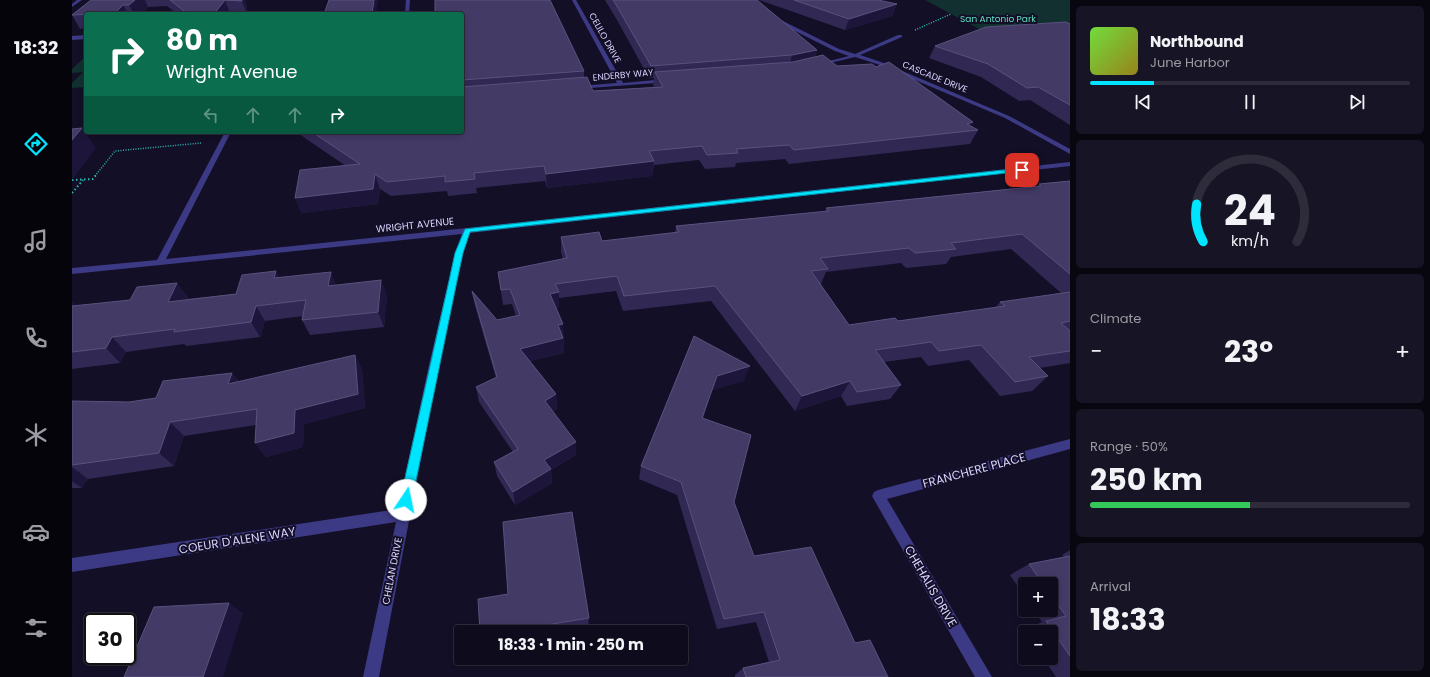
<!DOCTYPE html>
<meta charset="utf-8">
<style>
:root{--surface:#0e0b1c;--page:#171425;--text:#f1f3f6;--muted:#9b9ba3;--line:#2e2b3b;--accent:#00e5ff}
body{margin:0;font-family:Poppins,sans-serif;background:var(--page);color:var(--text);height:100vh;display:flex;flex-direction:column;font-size:15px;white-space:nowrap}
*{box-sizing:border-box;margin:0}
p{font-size:13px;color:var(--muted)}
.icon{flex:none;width:22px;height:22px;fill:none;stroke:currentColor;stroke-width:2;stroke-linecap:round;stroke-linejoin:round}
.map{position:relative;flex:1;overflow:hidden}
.side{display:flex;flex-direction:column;gap:6px;padding:6px;background:#08060f;width:360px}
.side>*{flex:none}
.guide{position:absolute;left:12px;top:12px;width:380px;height:122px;border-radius:4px;box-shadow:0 2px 6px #0003,0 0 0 1px var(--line);background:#0b6e4f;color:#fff;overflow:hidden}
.fabs{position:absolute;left:946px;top:577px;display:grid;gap:8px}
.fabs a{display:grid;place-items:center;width:40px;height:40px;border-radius:4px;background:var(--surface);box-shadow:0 2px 6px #0003,0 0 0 1px var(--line);font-size:20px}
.speed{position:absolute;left:12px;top:613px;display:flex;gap:8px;font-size:20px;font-weight:700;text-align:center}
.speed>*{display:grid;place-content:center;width:52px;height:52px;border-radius:50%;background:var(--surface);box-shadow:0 2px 6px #0003,0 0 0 1px var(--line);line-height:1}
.speed .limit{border:2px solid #111;border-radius:6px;background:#fff;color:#111}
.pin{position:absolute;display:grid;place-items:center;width:34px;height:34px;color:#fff;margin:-17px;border-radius:8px;box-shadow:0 2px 6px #0006}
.me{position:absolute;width:44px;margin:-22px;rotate:11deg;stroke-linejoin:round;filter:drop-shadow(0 0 3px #0008)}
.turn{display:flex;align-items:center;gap:14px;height:84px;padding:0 16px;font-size:18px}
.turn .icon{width:52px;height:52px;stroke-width:2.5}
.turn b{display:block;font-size:28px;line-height:34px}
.lanes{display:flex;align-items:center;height:38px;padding:0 16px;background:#0003;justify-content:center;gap:20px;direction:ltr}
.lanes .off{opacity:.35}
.big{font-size:30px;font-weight:700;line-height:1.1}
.side .tile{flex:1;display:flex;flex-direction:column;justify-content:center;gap:6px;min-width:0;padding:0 14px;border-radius:6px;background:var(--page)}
.side .dial{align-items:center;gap:0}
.dial svg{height:104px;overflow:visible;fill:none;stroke:var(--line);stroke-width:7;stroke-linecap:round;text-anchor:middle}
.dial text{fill:var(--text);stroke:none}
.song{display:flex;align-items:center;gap:12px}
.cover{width:48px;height:48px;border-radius:6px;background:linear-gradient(135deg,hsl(100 70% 55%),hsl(50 70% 35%))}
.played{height:4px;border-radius:2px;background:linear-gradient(90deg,var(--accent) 20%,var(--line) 20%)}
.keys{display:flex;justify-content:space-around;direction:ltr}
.heat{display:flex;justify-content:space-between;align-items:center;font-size:22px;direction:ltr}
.charge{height:6px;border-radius:3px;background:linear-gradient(90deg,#34c759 50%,var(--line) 0)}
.trip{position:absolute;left:382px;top:625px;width:234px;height:40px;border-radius:4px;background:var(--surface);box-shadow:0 2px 6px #0003,0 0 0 1px var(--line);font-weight:700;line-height:40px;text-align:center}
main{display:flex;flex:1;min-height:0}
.tabs{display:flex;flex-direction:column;width:72px;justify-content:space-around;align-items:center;background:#06040b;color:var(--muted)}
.tabs .icon{width:28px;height:28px}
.tabs .selected{color:var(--accent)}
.tabs b{font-size:18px;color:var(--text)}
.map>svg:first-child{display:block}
.green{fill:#12302f}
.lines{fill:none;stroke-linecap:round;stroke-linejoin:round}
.path-far1{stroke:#2fb8b0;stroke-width:1.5;stroke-dasharray:1 1.5;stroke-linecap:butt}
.path{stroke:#2fb8b0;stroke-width:2;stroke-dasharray:1.5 2.5;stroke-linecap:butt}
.minor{fill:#3d3a85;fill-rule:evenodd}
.wall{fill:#312854;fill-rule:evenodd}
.shaded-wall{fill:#1d163a}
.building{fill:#433a66;stroke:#5a527e}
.route{fill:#00e5ff;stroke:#0095a6}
.labels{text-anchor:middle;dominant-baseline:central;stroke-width:4;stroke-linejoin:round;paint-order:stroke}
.far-park-label{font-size:9px;fill:#5fe0c0;stroke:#130f26}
.far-street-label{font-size:9px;fill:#d9d4ff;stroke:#130f26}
.street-label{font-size:10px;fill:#d9d4ff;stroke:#130f26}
.near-street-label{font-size:12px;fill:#d9d4ff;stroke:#130f26}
</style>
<main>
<nav class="tabs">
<b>18:32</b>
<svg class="icon selected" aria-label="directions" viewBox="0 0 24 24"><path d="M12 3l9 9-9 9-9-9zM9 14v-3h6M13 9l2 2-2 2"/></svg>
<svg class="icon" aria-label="music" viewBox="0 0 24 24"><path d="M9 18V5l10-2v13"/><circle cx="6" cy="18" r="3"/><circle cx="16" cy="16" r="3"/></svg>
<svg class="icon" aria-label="phone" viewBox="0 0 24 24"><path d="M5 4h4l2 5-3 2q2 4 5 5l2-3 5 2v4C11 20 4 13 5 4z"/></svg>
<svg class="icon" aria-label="climate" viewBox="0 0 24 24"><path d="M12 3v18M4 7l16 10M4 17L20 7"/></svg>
<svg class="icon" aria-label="car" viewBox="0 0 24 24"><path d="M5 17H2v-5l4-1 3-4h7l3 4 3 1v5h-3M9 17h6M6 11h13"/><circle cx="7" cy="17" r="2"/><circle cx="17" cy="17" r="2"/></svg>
<svg class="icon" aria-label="filters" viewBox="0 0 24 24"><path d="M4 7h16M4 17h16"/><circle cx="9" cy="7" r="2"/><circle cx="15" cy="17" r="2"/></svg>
</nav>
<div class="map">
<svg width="998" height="677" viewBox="0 0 998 677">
<rect width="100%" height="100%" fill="#130f26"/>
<path class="green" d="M853,0H998V32L922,37Z
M14,56V87L0,88V83L11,72L0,73V69Z"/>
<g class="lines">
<path class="path-far1" d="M843,30L879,14
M23,176L43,151L129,143"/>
<path class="path" d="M0,180L21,179L24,175
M0,193L11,180"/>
<path class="minor" d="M5,0H10L0,7V4Z
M334,0H338L337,14H333Z
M500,0H504L551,83L594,79L596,80V82L505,89V87L507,86L545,83Z
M703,19H707L767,49L783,54L826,35H830V37L788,55L809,62L937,116L998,149V154L933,118L805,64L783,57L745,66V64L777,56L763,51L703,21Z
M14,35V39L0,40V36Z
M153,132H159L94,259L395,228L998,162V166L398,233L391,253L367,365L307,677H291L324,522L0,572V558L326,509L357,365L383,253L390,234L0,274V268L85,260Z
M998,439V449L815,499L920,677H903L800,496L802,492L806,490Z"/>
</g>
<path class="wall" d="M19,0H174L175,14H105L95,6L76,7L69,14H14V28L8,29L0,15Z
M533,0H685L745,50L743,57L765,66L804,67L901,122L899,126L906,130L898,144L717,164L713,159L664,163L663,167L633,169L627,160L582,165L580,176L475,188L473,181L404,188L405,193L376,196L375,191L319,196L308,189L306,204L229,213L274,166L224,132H390V14L512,71V78L521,91L582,87L581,85L582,78H577L545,20Z
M687,0H806L825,4L820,16L773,30Z
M998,24V125L958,100L947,101L909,77L857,58L863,46Z
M998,181V363L968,368L976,376L960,391L928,396L897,360L856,366L849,357L812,362L829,385L818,399L775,406L769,396L723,411L639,301L551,311L544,291L487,298V307L484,308L491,324L492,353L458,361L484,394L485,409L480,411L504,455L479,470L480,483L443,505L425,476L422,462L441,452L407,402L404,387L424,378L403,306L400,291L425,320L444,316L440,304L431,305L426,272L491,259L489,252V237L530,241L603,233L604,226L753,211L754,208L966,186L967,184ZM939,249L989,293L928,302L923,308L826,321L777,325L748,284H749L754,272L829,263L834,268L874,264L879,257Z
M207,278L264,285L315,295L312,327L238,335L230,320L231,316L193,321L188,337L114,346L112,344L54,352L48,363L0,369V301L4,306L58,300L105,283L116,298L115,299L164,294Z
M622,336L672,381L640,390L631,419L682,556L783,643L816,677H663V675L671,668L697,662L684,622L645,629L605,495L567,479L569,466Z
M283,355L290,369L293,408L232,424L231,447L194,457L183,443L184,425L112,436L102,466L16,479L10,488H0V401L57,402L84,398L160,373L167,382Z
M998,550V677H984L971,658H979V632H954L953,630L970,622L962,610H979V584H953V597L938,575L957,564L992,557L990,555Z
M517,618L516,627L486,632H408Z
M409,658H456L413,666Z"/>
<path class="shaded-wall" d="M63,0H73L76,7L69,14H62L57,5Z
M153,0L158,13V14H142Z
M170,0H174L175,14L170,1Z
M302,0H306L304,14H300Z
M825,4L820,16L773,30L777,19Z
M51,5L56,14H44L43,13Z
M745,50L741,62L717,68L720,55Z
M901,122L896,131L895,124Z
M10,128L24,148L0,180V140Z
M582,161L580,176L475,188L474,174Z
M303,174L308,189L306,204L229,213L223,198Z
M204,271L212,286L202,278Z
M259,272L265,287L256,286Z
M309,280L315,295L312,327L306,312Z
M105,283L116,298L108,317L96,302Z
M487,292V307L479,309L478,294Z
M0,301L8,310L0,322Z
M184,306L193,321L188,337L179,322Z
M491,324L492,353L449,363L448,349L486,325Z
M40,337L54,352L48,363L34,348Z
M283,355L290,369L293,408L232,424L231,447L194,457L183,443Z
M678,366L672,381L640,390L626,432L645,376Z
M160,373L170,387L156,384Z
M778,381L769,396L723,411L730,396Z
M484,394L485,409L473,415V401Z
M98,422L112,436L102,466L87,453Z
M504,442V455L479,470L480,483L443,505L441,492L472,460Z
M0,467L16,479L10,488L0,481Z
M157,603L171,613L151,677H131Z"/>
<path class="building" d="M19,0H63L57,5H51L43,13L0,15Z
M98,0H170V1L153,0L142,14H116Z
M257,0H302L300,14H252Z
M363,0H478L512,71L390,80V14H363Z
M541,0H685L745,50L720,55L579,66L546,8Z
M722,0H806L825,4L777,19Z
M994,22L998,24V105L966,87L955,88L916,64L863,46L914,27Z
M751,55L765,66L800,64L804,67L817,62L901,122L895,124L906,130L722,150L717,145L664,149L666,153L635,155L630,146L577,151L582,161L474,174L472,166L402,173L403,179L373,182V176L315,182L303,174L301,189L223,198L228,170L288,164L240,132H390V87L515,77L521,91L591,87L583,72L721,62Z
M10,128L0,140V129Z
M998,181V274L950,234L879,243L884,249L843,253L837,248L748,258L756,269L739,271L777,325L823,318L826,321L933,306L928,302L998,292V321L989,323L998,331V351L957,357L976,376L943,382L909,345L867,351L859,342L803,350L829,385L785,392L778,381L730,396L643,286L552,296L545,276L483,284L487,292L478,294L491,324L486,325L491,338L448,349L484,394L473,401L504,442L472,460L479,469L441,492L422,462L446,449L404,387L425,377L400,291L425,320L448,315L438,289L429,290L426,272L495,258L489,237L527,232L530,241L607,232L604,226L757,211L754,208L969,186L967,184Z
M204,271L202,278L259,272L256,286L309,280L306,312L230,320L234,300L184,306L179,322L102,332L103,329L40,337L34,348L0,352V306L58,300L65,287L105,283L96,302L164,294L170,275Z
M622,336L678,366L645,376L630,418L679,435L662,502L682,556L739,547L783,643L798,640L816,677H674L671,668L708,660L692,612L652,619L609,482L569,466Z
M283,355L286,394L223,410L222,433L183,443L185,409L98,422L87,453L0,465V401L57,402L84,398L91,381L160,373L156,384Z
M500,512L517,618L456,628V632H408L406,599L436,594L431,522Z
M998,556V656L974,621L994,616L979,595V584H971L957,564Z
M157,603L131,677H52L82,607Z"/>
<path class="route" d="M950,168H953V171L398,232L391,253L385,281L340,500L338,504L334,505L330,504L328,500L377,281L383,253L393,229Z"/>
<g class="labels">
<g class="far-park-label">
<text x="926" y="19">San Antonio Park</text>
</g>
<g class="far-street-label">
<text transform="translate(533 38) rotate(61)">CELILO DRIVE</text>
<text transform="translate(551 75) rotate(-5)">ENDERBY WAY</text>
<text transform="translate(863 77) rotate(22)">CASCADE DRIVE</text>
</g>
<g class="street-label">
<text transform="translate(343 225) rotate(-6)">WRIGHT AVENUE</text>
<text transform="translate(320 571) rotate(-79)">CHELAN DRIVE</text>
</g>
<g class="near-street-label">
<text transform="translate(902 470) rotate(-15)">FRANCHERE PLACE</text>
<text transform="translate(165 540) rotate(-9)">COEUR D'ALENE WAY</text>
<text transform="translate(859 586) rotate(60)">CHEHALIS DRIVE</text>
</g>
</g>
</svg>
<div class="fabs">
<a>+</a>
<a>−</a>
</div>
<div class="speed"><div class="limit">30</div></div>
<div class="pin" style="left:950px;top:170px;background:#d93025"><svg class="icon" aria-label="arrive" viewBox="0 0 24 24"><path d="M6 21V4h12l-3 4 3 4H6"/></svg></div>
<svg class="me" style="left:334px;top:500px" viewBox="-20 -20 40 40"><circle r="19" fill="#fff"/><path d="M0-13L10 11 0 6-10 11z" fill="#00e5ff"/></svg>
<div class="trip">18:33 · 1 min · 250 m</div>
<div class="guide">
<div class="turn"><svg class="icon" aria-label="right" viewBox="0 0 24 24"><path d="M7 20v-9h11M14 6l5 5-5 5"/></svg><div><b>80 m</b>Wright Avenue</div></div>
<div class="lanes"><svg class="icon off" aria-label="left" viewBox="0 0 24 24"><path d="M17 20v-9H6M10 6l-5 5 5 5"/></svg><svg class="icon off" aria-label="ahead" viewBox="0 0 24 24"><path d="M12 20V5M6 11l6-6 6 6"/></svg><svg class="icon off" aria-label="ahead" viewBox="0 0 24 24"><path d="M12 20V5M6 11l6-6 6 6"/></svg><svg class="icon" aria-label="right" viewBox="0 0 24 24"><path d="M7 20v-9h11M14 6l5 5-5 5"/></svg></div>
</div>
</div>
<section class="side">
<div class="tile">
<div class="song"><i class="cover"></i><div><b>Northbound</b><p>June Harbor</p></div></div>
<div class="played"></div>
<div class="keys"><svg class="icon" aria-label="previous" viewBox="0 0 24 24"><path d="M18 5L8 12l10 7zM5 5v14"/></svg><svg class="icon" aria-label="pause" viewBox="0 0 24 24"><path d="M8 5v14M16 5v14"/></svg><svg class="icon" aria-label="next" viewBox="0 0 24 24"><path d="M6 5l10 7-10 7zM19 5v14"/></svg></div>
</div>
<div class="tile dial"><svg viewBox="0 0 100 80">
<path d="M14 69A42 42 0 1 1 86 69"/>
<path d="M14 69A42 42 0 0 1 9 40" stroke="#00e5ff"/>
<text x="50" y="56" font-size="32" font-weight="700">24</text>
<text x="50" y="72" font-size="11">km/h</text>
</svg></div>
<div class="tile"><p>Climate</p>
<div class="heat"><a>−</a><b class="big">23°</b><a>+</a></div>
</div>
<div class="tile"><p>Range · 50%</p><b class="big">250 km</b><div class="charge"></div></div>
<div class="tile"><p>Arrival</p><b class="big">18:33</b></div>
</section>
</main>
